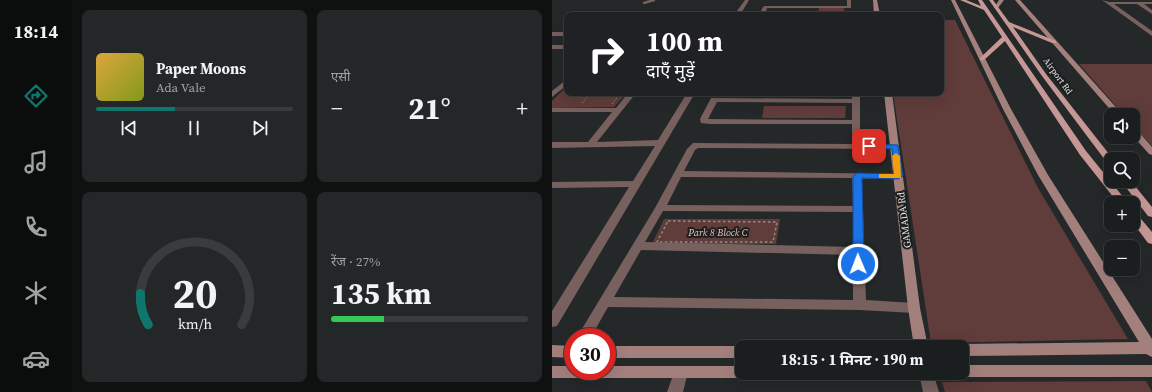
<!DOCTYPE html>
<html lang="hi">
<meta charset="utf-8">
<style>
:root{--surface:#1b1e1e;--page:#242727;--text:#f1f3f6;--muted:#a0a2a4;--line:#393c3c;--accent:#0f766e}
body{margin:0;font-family:"Source Serif 4","Noto Sans Devanagari",serif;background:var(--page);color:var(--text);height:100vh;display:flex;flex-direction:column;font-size:15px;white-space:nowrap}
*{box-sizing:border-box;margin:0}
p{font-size:13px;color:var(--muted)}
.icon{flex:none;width:22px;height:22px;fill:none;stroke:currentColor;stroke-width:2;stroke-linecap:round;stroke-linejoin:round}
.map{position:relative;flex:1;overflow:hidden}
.sheet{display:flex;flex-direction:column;gap:10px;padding:10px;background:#0f1010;width:480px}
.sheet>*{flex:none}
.banner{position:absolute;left:12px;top:12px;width:380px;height:84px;border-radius:8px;box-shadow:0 4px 16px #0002,0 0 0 1px var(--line);background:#202124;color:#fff;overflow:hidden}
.tools{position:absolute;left:552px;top:108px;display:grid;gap:8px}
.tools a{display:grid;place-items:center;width:36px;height:36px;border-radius:8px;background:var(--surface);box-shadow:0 4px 16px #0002,0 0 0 1px var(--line);font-size:20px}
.speed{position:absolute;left:12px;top:328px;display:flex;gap:8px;font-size:20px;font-weight:700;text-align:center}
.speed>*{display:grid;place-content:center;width:52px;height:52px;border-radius:50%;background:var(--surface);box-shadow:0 4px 16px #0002,0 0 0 1px var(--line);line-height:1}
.speed .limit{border:6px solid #d22;background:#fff;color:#111}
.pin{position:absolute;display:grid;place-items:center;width:34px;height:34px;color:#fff;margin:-17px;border-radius:8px;box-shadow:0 2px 6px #0006}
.me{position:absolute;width:44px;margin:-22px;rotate:359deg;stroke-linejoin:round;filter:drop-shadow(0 0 3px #0008)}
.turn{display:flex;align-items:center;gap:14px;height:84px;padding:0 16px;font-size:18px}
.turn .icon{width:52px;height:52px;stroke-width:2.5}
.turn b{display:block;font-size:28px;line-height:34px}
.big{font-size:30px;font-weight:700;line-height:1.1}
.sheet .card{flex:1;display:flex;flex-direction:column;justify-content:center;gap:6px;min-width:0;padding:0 14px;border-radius:8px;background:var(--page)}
.sheet .dial{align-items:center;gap:0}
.dial svg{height:104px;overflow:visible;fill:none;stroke:var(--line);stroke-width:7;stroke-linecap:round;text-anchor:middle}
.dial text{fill:var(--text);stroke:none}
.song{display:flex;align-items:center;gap:12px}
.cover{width:48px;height:48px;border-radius:6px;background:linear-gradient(135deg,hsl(40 70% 55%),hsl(70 70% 35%))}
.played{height:4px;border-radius:2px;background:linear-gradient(90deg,var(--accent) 40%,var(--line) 40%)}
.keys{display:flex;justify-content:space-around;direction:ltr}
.heat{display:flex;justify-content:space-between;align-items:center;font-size:22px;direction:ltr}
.charge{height:6px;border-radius:3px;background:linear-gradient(90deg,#34c759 27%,var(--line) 0)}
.sheet .tiles{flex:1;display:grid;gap:10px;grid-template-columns:repeat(2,1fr)}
.trip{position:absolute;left:183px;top:340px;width:234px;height:40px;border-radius:8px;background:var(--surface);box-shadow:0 4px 16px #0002,0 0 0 1px var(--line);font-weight:700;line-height:40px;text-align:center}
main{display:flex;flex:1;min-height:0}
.tab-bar{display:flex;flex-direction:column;width:72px;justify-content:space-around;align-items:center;background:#0b0c0c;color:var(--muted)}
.tab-bar .icon{width:28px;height:28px}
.tab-bar .selected{color:var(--accent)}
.tab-bar b{font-size:18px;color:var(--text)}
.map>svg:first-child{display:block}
.green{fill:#603c3a}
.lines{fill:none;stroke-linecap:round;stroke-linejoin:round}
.path-far1{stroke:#8b8e8d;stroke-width:1;stroke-dasharray:1.5 1.5;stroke-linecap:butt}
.path{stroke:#8b8e8d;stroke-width:1.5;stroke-dasharray:2.5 2.5;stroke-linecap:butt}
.lane{stroke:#77605e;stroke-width:2.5}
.street{fill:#77605e;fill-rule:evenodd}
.secondary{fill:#a4807d;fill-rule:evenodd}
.primary{fill:#c69895;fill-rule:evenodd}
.route{fill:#1a73e8;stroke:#114b97}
.slow{fill:#f59e0b}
.labels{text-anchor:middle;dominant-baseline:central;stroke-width:4;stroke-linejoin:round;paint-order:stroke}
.far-street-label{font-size:9px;fill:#e6e9e8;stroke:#1b1f1e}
.street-label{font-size:10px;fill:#e6e9e8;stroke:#1b1f1e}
.park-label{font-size:10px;font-style:italic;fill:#f5c3bf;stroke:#1b1f1e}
</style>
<main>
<nav class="tab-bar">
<b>18:14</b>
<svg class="icon selected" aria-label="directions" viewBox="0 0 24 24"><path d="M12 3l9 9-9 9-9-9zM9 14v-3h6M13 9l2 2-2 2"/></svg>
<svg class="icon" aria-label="music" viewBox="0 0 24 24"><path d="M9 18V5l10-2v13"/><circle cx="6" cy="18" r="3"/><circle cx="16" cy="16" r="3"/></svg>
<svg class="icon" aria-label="phone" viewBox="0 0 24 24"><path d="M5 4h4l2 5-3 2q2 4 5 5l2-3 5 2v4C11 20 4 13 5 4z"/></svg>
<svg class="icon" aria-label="climate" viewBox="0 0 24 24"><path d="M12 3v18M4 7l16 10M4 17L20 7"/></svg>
<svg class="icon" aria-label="car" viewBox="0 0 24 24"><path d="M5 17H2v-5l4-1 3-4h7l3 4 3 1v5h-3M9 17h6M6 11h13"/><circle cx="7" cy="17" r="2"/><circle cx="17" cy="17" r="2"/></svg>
</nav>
<section class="sheet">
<div class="tiles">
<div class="card">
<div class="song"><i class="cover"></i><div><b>Paper Moons</b><p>Ada Vale</p></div></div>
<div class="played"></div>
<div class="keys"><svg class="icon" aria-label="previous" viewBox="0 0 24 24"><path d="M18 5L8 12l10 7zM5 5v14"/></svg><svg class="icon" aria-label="pause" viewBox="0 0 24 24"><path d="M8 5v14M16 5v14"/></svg><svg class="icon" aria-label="next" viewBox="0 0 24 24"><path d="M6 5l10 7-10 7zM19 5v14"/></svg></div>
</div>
<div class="card"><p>एसी</p>
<div class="heat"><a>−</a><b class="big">21°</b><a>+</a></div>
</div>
<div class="card dial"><svg viewBox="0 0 100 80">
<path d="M14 69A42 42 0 1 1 86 69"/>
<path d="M14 69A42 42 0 0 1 8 45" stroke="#0f766e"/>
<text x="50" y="56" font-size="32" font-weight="700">20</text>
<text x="50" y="72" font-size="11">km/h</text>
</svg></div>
<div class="card"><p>रेंज · 27%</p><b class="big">135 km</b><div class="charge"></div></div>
</div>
</section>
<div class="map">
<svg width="600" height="392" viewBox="0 0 600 392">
<rect width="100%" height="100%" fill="#242828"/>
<path class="green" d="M267,8H292V15H266Z
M389,20H403L486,188L576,339L379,343L341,93H389Z
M527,64H600V146L581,126V115H572Z
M15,86V93H75L62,107L0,108V101Z
M212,106H294L293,118H210Z
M112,219H228L224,244H100Z
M594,381L600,392H393L390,382Z"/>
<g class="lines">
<path class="path-far1" d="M30,103L39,93
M60,104L68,94"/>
<path class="path" d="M116,221L225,222L221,242H105Z"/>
<path class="lane" d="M92,3L102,0"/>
<path class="street" d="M193,0H197L188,15H182Z
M295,0H299V8H215L213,15H207L211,7L213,6H295Z
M550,0L557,2H600V4H592L600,10V14L585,4H562L600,31V36Z
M0,32H15V36H0Z
M0,45H15V49H0Z
M15,79V85L0,97V91Z
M76,93H84L45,142L106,140L135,93H143L5,326L0,327V311L77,187L0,188V182L81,181L103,146L0,148V142H36L60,112H0V108H64Z
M300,93H308V144H343L347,147L346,149L146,148L143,150L132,171L349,174L351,176L349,178L346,179H310L314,300L362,303L367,304L368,308L367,312L362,313L308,310L56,307L39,337H25L103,208L135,149L141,143L300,144V124H158L149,123L148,119L159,98L300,99ZM165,102L300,103V120L156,119ZM129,177L300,178L301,206L115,205ZM111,211L301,212V247L93,242ZM89,250L301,255V300L62,297Z
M129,366L134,367L136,372L131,392H115L124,367Z
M367,373H381L387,392H371Z"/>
<path class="secondary" d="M321,0H325L328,15H322Z
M399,0H403L459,109L496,175L600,339V357L594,354L410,356V347H404L410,344L587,342L486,175L451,109Z
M447,0H452L446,8H442Z
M463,0H468L571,115H563Z
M332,93H340L368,308L376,347H362L356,308Z
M581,129H584L600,147V155L597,154L581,136Z
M0,345L21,346V358L0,357Z
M55,346H190L193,347H190V358H55Z
M410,365H600V377H410L405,376L404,373H410Z
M0,366H21V371H55V366H190V373H197L195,377L190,378H0Z"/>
<path class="primary" d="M408,0H414L429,6L426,0H430L534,151L576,203H566L528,155L453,41L432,60H428V58L450,37L432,10Z
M437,0H441L457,22L504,41V43H500L461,27L494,74L561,159H559V165L556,164L490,76Z
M569,181H579L600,207V217L596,216Z
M581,213L585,214L600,232V244L596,243L581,223Z"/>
</g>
<path class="route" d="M317,144L346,145L351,176L346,179L310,178L312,264L306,268L301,264V176L305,173L342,174L340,149L314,148L313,146Z"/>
<path class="slow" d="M344,153L348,156L349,178H327V174H342L340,156Z"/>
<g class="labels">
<g class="far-street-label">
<text transform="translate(506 76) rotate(54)">Airport Rd</text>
</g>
<g class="street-label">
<text transform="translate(352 220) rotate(-97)">GAMADA Rd</text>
</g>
<g class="park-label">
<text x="166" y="232">Park 8 Block C</text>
</g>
</g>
</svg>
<div class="tools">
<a><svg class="icon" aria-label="sound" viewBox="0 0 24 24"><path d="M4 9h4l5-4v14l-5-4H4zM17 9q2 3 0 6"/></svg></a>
<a><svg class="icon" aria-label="search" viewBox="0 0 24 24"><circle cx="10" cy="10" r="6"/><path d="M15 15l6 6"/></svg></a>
<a>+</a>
<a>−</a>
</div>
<div class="speed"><div class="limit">30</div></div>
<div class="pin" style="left:317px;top:146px;background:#d93025"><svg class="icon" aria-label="arrive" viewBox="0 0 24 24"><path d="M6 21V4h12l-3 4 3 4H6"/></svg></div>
<svg class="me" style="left:306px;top:264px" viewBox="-20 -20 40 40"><circle r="17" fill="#1a73e8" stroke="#fff" stroke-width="3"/><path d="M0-11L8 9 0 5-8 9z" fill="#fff"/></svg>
<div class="trip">18:15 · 1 मिनट · 190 m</div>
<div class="banner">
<div class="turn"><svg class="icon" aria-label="right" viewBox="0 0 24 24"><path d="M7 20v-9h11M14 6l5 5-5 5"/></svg><div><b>100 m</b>दाएँ मुड़ें</div></div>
</div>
</div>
</main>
